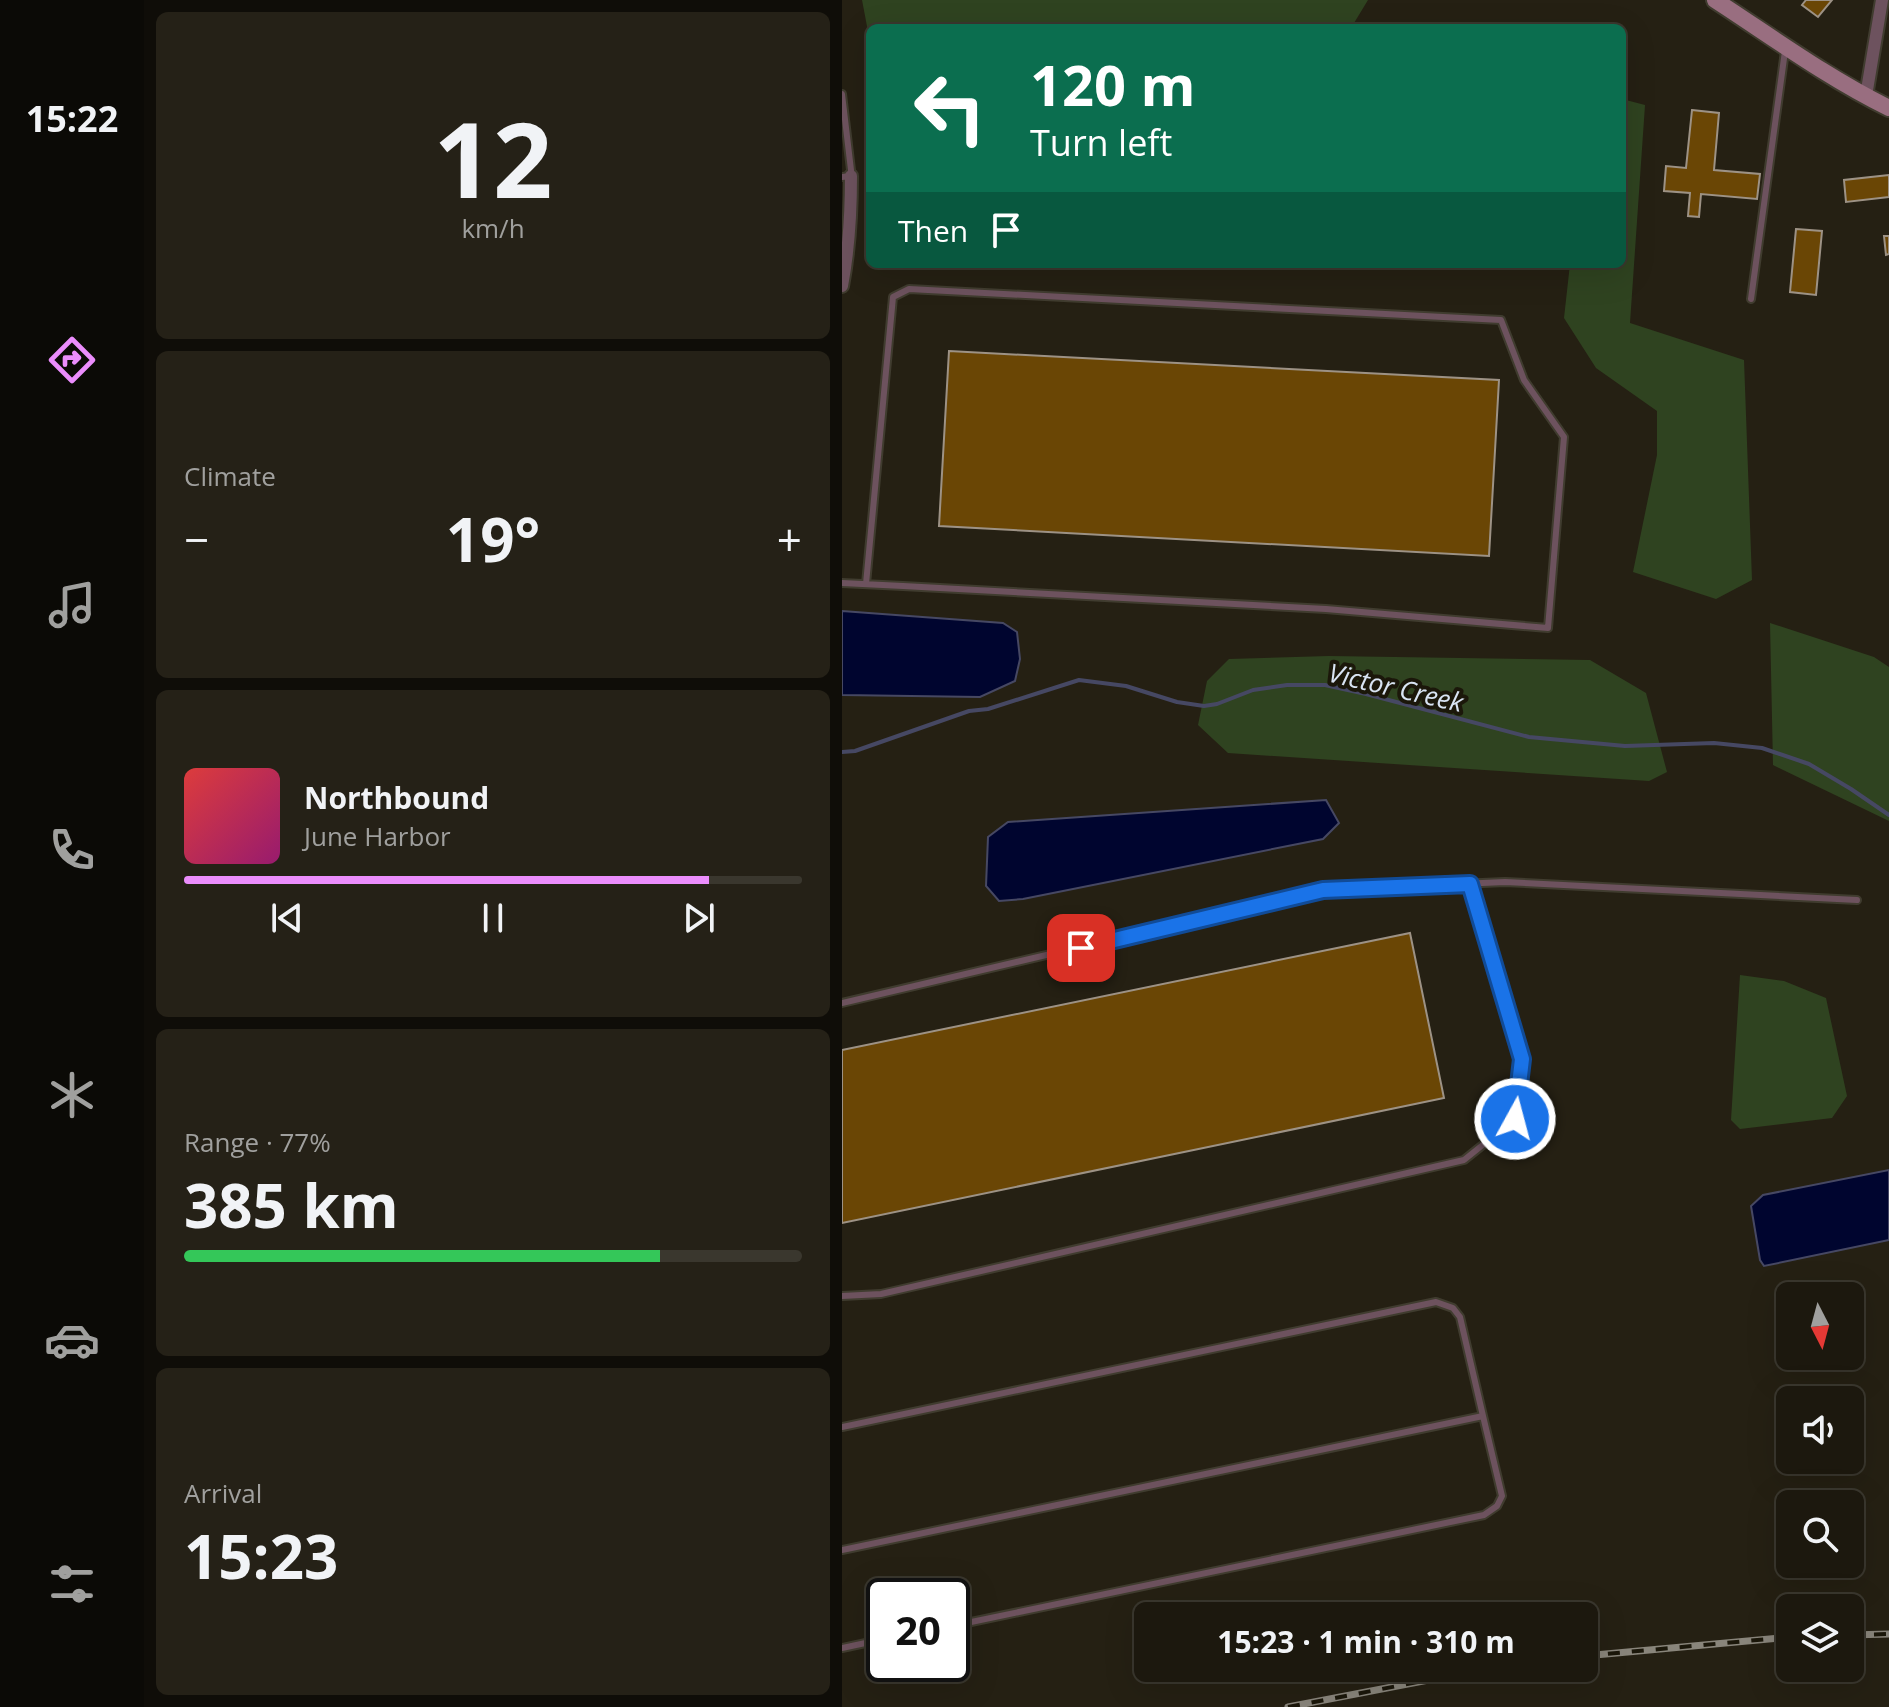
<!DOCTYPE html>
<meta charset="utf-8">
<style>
:root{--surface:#1c180e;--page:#252117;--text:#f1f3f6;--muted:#a0a09e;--line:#3a372e;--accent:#eb8dfc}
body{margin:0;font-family:"Open Sans",sans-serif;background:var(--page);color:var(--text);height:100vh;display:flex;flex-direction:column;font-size:30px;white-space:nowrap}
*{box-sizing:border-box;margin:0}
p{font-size:26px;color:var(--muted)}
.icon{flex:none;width:44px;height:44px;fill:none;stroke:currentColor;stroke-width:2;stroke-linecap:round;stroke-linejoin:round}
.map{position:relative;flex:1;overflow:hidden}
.details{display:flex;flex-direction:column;gap:12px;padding:12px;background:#0f0d08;width:698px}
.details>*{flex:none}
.guide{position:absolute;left:24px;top:24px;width:760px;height:244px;border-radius:12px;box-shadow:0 8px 32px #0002,0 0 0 2px var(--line);background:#0b6e4f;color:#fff;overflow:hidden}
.needle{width:52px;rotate:174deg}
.controls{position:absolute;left:934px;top:1282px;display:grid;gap:16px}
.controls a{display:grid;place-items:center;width:88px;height:88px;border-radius:12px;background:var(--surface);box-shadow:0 8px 32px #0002,0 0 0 2px var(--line);font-size:40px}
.speed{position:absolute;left:24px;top:1578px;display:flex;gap:16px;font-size:40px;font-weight:700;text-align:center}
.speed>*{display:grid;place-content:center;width:104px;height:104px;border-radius:50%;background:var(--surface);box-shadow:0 8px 32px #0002,0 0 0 2px var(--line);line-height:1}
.speed .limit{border:4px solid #111;border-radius:12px;background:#fff;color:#111}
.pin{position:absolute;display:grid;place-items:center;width:68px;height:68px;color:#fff;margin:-34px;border-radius:16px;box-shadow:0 4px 12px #0006}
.me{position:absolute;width:88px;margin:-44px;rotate:7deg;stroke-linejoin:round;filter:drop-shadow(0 0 6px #0008)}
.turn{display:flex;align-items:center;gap:28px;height:168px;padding:0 32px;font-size:36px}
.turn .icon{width:104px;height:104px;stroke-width:2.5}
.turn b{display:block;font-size:56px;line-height:68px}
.then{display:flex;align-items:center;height:76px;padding:0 32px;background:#0003;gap:16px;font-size:30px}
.big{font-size:60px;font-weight:700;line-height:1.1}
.details .card{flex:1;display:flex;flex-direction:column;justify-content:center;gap:12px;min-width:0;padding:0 28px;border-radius:12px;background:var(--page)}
.details .dial{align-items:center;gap:0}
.dial b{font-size:104px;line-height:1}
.song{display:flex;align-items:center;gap:24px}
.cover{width:96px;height:96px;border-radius:12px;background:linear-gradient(135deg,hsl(0 70% 55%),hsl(320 70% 35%))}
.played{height:8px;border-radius:4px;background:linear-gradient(90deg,var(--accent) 85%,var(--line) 85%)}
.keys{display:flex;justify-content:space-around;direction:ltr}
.heat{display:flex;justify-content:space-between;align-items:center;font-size:44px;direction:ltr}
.charge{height:12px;border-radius:6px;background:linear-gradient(90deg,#34c759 77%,var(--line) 0)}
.trip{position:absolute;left:292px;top:1602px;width:464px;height:80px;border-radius:12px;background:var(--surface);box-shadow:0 8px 32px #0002,0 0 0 2px var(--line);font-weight:700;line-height:80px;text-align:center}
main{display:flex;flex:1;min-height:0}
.tab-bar{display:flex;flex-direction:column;width:144px;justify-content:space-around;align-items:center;background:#0b0a06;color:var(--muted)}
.tab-bar .icon{width:56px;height:56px}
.tab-bar .active{color:var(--accent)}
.tab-bar b{font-size:36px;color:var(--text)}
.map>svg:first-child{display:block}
.green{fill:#2f4320}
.water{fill:#00052f;stroke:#464863;stroke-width:2}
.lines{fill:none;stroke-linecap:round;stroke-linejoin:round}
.stream{stroke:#464863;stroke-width:4}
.building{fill:#6a4605;stroke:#9d9285;stroke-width:2}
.lane-casing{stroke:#403c2f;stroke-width:10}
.street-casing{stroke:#403c2f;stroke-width:16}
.secondary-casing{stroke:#403c2f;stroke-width:20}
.lane{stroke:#6d525e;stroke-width:6}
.street{stroke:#6d525e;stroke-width:12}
.secondary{stroke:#996e80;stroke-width:16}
.rail-casing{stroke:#89857b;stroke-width:7}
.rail{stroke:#1b170a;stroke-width:4;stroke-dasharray:12;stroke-linecap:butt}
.route-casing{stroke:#114b97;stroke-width:20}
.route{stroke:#1a73e8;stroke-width:14}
.labels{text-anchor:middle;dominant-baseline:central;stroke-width:8;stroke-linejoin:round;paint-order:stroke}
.water-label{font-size:26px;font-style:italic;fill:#d9e4f3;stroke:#1b170a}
</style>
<main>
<nav class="tab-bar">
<b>15:22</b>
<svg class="icon active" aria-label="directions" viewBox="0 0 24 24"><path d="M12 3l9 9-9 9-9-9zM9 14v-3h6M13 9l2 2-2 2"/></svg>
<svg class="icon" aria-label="music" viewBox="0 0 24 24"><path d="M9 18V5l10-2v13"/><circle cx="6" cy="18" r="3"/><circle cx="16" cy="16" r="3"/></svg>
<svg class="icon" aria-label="phone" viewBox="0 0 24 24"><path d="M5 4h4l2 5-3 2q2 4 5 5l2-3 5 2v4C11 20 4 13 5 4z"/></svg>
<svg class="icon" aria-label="climate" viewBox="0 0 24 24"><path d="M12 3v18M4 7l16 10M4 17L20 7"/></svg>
<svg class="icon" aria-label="car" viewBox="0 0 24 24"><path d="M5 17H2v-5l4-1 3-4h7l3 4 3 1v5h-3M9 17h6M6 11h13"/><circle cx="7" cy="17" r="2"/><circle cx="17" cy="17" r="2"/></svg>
<svg class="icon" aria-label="filters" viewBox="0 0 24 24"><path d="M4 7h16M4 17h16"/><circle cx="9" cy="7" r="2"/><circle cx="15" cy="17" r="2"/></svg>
</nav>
<section class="details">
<div class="card dial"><b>12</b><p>km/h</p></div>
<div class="card"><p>Climate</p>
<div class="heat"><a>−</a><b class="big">19°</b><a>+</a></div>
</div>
<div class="card">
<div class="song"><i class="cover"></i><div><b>Northbound</b><p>June Harbor</p></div></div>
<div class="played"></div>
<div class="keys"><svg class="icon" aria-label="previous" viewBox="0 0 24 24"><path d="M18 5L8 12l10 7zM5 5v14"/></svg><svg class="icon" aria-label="pause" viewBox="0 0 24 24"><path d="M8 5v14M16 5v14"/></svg><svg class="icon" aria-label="next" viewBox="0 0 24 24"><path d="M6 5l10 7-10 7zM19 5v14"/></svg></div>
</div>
<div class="card"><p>Range · 77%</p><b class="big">385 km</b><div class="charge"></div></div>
<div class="card"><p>Arrival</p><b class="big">15:23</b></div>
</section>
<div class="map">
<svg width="1047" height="1707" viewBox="0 0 1047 1707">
<rect width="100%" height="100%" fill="#252013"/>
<path class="green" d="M20,0H526L509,28H28V42Z
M780,99L803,105L788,323L902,360L910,580L874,599L791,572L815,455V411L754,368L722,318L728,264H780Z
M928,623L1032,657L1047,667V821L931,765Z
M487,656L748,660L804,693L825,772L807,781L386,753L356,725L365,681L387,659Z
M898,975L942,981L984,998L1005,1096L990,1118L898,1129L889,1120Z"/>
<path class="water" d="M0,611L161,623L175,632L178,659L173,681L138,697L0,695Z
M484,800L497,823L481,839L181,899L157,901L144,886L146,837L166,822Z
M1047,1170V1240L922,1266L918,1260L909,1206L921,1195Z"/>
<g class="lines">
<path class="stream" d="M0,752L13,751L127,711L146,709L237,680L284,686L335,702L362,706L375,704L411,690L445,685H483L524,694L687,737L783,746L872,743L920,748L967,764L1009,789L1047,815"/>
</g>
<path class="building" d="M964,0H990L976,17L960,5Z
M850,110L877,113L872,170L918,174L915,199L859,194L857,217L846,216L848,193L822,191L824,166L844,168Z
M1047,175V197L1004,202L1002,180Z
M954,229L980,231L974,295L948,292Z
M1042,236H1047V254L1044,255Z
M107,351L657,380L647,556L97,526Z
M568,933L602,1098L0,1223V1050Z"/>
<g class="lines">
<defs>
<path id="lane" d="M0,94L9,170V176L0,177
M909,299L943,51
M0,583L61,586L484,609L706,628L722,437L682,380L659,320L67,289L51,297L24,584
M0,1003L481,890L663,882L1015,900
M0,1296L39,1294L622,1160L673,1119L680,1059L628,884
M0,1427L594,1302L611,1308L618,1317L641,1416L0,1550
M110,1626L642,1515L655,1506L660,1496L641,1416
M0,1648L42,1639"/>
<path id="street" d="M1024,96L1040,0
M0,286C7,249 9,213 9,176"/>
<path id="secondary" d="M873,0C930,37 986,78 1047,108"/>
</defs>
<use href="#lane" class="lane-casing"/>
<use href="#street" class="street-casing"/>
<use href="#secondary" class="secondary-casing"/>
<use href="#lane" class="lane"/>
<use href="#street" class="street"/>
<use href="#secondary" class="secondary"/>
<defs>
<path id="rail" d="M1008,1635L1047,1634
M742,1656L948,1637
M446,1707L649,1668"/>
</defs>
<use href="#rail" class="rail-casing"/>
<use href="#rail" class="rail"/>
</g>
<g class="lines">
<defs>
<path id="route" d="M239,948L481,890L628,884L680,1059L673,1119"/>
</defs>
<use href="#route" class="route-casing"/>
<use href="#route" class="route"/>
</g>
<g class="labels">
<g class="water-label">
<text transform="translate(554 687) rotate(13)">Victor Creek</text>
</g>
</g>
</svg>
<div class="controls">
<a><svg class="needle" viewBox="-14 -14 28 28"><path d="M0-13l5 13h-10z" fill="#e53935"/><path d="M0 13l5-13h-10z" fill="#a0a09e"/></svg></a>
<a><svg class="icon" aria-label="sound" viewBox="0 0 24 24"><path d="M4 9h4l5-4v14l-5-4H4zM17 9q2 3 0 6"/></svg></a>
<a><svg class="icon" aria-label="search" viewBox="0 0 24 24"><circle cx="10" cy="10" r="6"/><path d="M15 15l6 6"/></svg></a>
<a><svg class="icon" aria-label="layers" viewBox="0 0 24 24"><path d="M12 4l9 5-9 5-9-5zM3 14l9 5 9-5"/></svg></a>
</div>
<div class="speed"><div class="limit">20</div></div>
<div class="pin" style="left:239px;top:948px;background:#d93025"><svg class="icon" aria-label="arrive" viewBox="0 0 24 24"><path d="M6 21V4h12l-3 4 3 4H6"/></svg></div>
<svg class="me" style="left:673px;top:1119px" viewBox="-20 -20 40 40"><circle r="17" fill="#1a73e8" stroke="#fff" stroke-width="3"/><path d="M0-11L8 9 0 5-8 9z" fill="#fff"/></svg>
<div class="trip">15:23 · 1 min · 310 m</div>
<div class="guide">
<div class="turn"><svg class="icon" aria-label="left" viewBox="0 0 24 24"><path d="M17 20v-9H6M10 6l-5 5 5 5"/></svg><div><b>120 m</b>Turn left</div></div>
<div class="then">Then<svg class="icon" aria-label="arrive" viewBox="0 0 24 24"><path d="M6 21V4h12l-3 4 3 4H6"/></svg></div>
</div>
</div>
</main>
